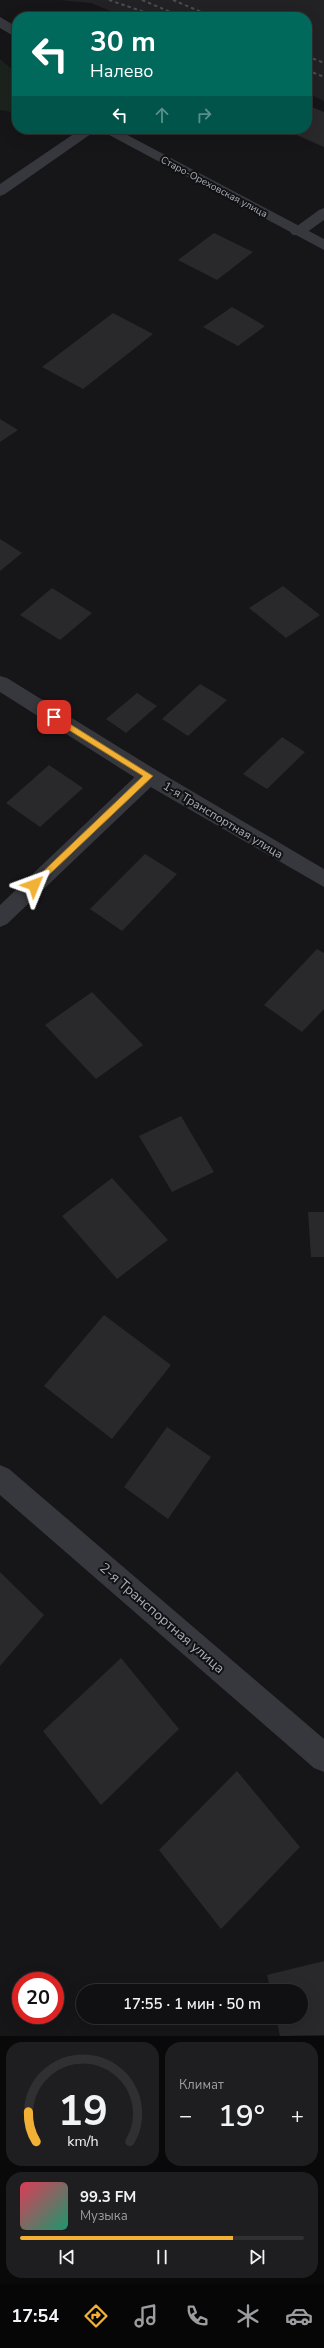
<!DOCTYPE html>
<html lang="ru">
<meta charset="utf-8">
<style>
:root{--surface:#101012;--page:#1e1e20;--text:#f1f3f6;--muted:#9c9d9f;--line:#303032;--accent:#f2b134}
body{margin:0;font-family:"Nunito Sans",sans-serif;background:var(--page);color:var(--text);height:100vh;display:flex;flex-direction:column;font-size:15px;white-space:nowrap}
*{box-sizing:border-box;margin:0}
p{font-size:13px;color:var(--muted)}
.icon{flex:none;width:22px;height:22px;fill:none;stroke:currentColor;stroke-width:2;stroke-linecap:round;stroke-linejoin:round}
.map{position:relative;height:2036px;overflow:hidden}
.panel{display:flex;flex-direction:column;gap:6px;padding:6px;background:#09090a;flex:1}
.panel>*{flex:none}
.top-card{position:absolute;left:12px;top:12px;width:300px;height:122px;border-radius:16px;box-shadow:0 4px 16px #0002,0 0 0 1px var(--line);background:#00695c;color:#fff;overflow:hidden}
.speed{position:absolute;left:12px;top:1972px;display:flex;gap:8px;font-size:20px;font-weight:700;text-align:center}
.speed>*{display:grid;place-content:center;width:52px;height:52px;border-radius:50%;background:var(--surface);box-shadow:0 4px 16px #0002,0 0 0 1px var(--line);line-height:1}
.speed .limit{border:6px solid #d22;background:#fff;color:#111}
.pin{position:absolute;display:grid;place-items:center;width:34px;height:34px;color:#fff;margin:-17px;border-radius:8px;box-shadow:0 2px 6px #0006}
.me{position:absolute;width:44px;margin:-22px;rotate:46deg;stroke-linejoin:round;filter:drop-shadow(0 0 3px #0008)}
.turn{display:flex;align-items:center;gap:14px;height:84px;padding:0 12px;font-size:18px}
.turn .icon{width:52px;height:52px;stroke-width:2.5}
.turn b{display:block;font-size:28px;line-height:34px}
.lanes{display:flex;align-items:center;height:38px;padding:0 12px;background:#0003;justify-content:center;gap:20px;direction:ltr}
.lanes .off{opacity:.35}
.big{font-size:30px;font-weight:600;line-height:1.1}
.panel .card{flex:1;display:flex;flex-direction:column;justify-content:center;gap:6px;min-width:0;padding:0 14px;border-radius:16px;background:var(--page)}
.panel .dial{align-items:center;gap:0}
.dial svg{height:104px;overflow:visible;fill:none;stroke:var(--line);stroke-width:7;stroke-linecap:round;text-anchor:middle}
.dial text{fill:var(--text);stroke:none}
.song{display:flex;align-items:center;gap:12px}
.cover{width:48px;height:48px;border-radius:6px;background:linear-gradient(135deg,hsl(350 70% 55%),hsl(160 70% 35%))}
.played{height:4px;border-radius:2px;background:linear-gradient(90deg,var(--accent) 75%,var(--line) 75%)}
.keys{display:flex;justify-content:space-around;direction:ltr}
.heat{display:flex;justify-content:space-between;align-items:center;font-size:22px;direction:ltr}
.panel .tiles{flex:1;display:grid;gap:6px;grid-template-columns:1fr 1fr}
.card:last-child{grid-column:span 2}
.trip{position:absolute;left:76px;top:1984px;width:232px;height:40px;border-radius:20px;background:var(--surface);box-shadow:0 4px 16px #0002,0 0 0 1px var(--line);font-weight:600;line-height:40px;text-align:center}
.tabs{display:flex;height:64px;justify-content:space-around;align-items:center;background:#060607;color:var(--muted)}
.tabs .icon{width:28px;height:28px}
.tabs .on{color:var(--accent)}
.tabs b{font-size:18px;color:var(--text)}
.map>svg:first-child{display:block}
.built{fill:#222225}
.green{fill:#1c231d}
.building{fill:#29292c}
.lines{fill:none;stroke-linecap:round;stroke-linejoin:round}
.lane{fill:#37383d;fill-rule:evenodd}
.street{fill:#37383d;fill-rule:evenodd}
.rail{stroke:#4a4c52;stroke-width:2;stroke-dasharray:3.5 3;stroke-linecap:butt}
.route{fill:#f2b134;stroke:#9d7322}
.labels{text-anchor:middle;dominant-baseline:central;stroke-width:4;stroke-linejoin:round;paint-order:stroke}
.far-street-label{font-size:10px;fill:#a8adb8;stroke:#111113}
.street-label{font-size:12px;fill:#a8adb8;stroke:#111113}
.near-street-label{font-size:14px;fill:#a8adb8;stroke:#111113}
</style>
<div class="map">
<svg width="324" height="2036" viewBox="0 0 324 2036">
<rect width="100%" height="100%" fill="#161618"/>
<path class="built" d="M59,0H324V101L307,93V17H125L91,3Z"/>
<path class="green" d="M0,59L17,74V113L0,110Z"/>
<path class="building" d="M74,12L85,17H67Z
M307,105L324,112V147L283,129H307Z
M214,233L253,252L217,280L178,260Z
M232,307L265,326L238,346L203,327Z
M113,313L153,334L83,389L42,367Z
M0,419L18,430L0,442Z
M0,539L22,553L0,571Z
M283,586L320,615L286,638L249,608Z
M52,588L92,613L60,640L20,615Z
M200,684L227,700L188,736L162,719Z
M137,693L157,706L126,733L106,719Z
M282,737L305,752L267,789L243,774Z
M49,765L83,788L40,827L6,803Z
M145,854L177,874L122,931L90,909Z
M317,949L324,953V1009L302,1032L264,1005Z
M92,992L143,1045L96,1079L45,1025Z
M181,1116L214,1172L172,1192L139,1136Z
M112,1178L168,1240L117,1279L62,1216Z
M308,1212H324V1257H311Z
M104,1315L171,1365L112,1439L44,1386Z
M167,1427L211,1457L168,1519L124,1487Z
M0,1572L44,1615L0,1666Z
M121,1658L179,1729L101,1805L43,1731Z
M237,1771L300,1847L221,1929L159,1850Z
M324,1961V2035L280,2036L276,2017H301V1991H271L267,1975Z"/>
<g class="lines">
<path class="lane" d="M324,208V220L303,235H293L290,232L293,229L319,210Z
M149,768L156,770L159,776L156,782L7,924L0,927V905L142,770Z"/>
<path class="street" d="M0,17L17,27V38L0,28Z
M81,129H116L324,239V250L98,129L5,194L0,196V184Z
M0,676L7,678L156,770L324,869V887L142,782L0,692Z
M0,1465L9,1469L324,1739V1772L314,1768L0,1495Z"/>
<path class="rail" d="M109,0L159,17
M142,0L182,17
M173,0L213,17
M307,56L324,63
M307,70L324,77"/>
</g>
<path class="route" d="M54,714L153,776L34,889L31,888V883L143,776L51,719V715Z"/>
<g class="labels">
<g class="far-street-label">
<text transform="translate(214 187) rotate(28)">Старо-Ореховская улица</text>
</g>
<g class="street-label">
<text transform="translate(223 820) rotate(31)">1-я Транспортная улица</text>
</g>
<g class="near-street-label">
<text transform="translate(162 1618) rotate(41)">2-я Транспортная улица</text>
</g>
</g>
</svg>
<div class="speed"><div class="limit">20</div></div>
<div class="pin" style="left:54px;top:717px;background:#d93025"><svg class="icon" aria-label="arrive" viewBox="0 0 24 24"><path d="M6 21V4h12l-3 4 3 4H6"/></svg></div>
<svg class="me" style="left:34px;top:885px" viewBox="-20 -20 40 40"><path d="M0-17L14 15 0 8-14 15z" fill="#f2b134" stroke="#fff" stroke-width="4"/></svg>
<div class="trip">17:55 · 1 мин · 50 m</div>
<div class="top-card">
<div class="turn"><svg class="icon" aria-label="left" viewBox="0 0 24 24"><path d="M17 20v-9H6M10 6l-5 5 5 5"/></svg><div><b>30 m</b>Налево</div></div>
<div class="lanes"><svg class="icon" aria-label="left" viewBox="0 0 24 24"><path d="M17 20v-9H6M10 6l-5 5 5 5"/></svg><svg class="icon off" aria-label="ahead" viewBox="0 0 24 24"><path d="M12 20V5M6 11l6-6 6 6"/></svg><svg class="icon off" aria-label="right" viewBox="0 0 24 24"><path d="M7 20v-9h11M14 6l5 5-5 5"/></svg></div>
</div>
</div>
<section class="panel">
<div class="tiles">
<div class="card dial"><svg viewBox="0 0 100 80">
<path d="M14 69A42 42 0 1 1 86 69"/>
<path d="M14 69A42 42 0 0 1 8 46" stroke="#f2b134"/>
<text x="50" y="56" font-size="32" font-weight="700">19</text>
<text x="50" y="72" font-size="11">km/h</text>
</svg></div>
<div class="card"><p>Климат</p>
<div class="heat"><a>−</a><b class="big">19°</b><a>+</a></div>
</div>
<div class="card">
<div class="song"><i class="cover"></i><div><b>99.3 FM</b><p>Музыка</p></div></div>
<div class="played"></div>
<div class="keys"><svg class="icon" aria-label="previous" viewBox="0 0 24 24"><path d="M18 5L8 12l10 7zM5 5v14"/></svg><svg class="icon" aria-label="pause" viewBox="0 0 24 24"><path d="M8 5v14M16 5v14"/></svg><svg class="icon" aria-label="next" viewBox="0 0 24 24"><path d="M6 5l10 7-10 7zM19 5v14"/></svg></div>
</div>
</div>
</section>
<nav class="tabs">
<b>17:54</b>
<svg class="icon on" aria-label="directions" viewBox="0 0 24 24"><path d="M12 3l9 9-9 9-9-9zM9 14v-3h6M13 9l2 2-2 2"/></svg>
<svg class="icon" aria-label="music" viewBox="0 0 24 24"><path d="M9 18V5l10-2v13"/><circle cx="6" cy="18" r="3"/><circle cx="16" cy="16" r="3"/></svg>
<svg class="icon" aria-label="phone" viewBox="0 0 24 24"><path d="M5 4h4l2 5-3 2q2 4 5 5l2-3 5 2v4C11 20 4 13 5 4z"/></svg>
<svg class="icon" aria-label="climate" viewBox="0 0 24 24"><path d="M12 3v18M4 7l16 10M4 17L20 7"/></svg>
<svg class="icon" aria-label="car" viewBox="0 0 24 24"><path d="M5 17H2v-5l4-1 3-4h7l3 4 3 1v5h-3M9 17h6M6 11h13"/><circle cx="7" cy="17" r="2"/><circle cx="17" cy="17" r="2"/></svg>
</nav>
